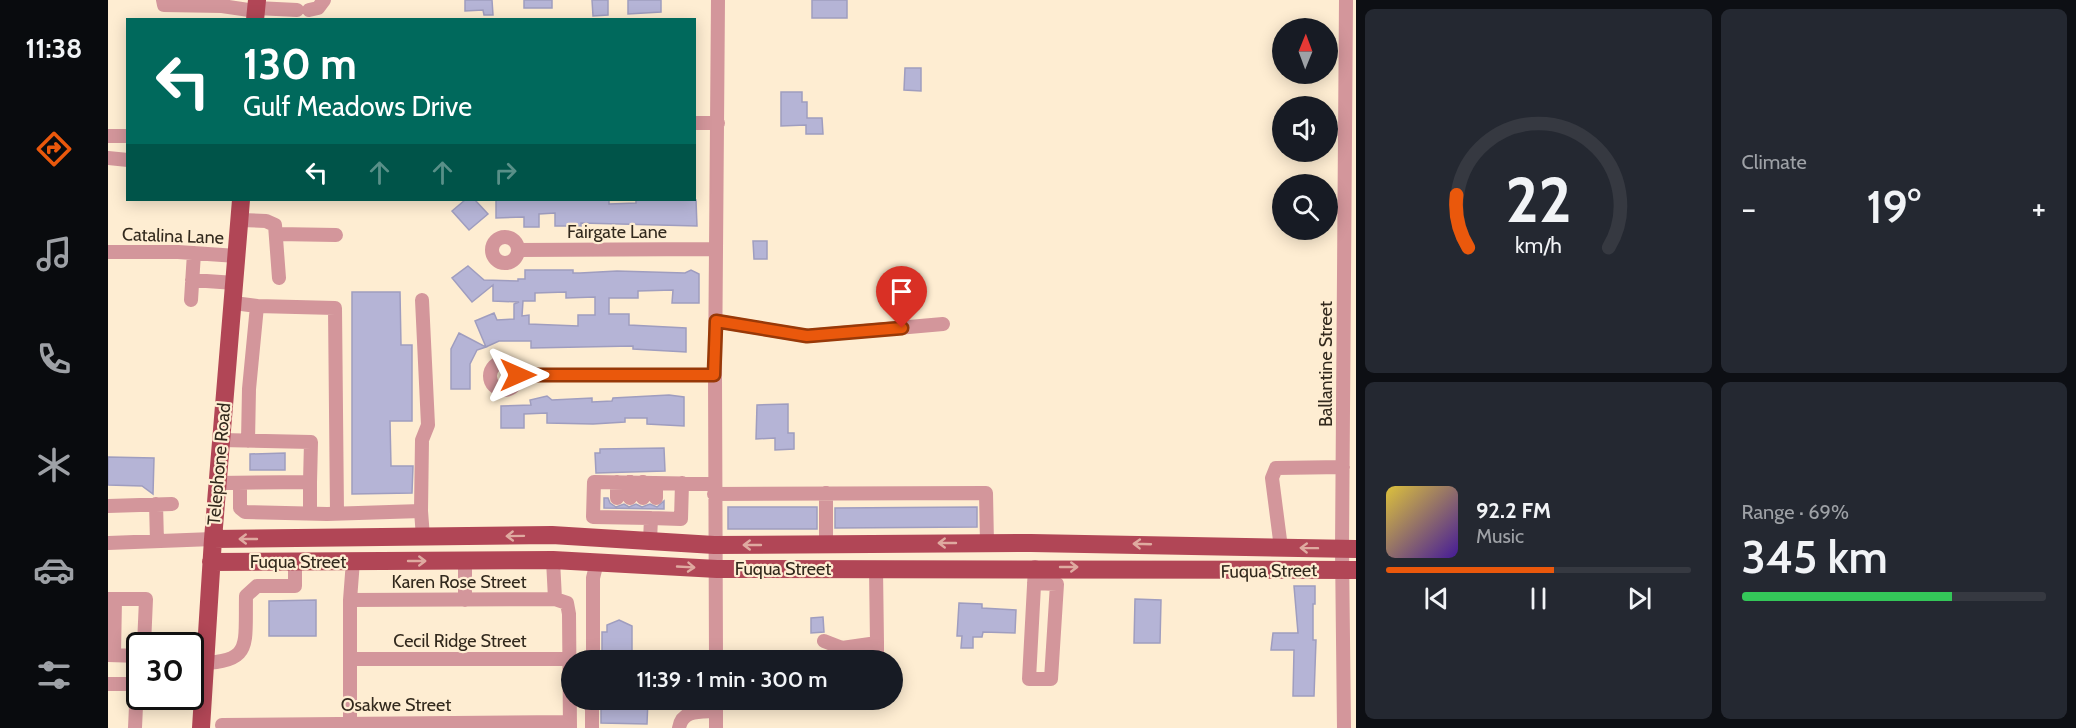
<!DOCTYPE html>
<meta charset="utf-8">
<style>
:root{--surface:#171b24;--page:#242831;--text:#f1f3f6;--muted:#9ea1a6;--line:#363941;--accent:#ea580c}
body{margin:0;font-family:Cabin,sans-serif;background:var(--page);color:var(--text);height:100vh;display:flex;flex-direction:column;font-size:22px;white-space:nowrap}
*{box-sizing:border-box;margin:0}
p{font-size:20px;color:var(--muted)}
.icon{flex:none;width:33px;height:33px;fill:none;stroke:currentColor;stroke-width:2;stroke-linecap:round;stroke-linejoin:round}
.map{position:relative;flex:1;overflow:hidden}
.details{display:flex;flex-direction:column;gap:9px;padding:9px;background:#0d0f14;width:720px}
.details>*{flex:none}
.top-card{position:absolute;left:18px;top:18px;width:570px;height:183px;border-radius:0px;box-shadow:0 3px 15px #0003;background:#00695c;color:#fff;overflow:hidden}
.needle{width:39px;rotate:1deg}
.controls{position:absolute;left:1164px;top:18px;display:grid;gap:12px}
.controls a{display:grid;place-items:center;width:66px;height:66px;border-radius:50%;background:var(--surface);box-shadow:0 3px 15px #0003;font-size:30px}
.speed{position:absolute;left:18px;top:632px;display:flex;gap:12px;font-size:30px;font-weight:700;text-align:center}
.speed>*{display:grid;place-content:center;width:78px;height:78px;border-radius:50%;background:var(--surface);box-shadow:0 3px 15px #0003;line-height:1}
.speed .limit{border:3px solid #111;border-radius:9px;background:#fff;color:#111}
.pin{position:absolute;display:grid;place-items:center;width:51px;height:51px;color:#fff;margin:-62px -26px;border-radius:50% 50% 50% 0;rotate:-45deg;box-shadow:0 0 6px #0007}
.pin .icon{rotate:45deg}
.me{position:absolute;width:66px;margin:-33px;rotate:90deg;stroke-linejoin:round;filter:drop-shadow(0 0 4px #0008)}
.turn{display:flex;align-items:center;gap:21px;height:126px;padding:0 18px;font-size:27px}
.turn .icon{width:78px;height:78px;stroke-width:2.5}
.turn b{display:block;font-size:42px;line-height:51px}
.lanes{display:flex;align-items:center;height:57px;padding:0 18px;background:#0003;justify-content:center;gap:30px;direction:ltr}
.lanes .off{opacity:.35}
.big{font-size:45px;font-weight:600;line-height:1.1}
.details .card{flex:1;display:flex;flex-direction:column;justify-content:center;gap:9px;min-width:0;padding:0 21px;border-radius:9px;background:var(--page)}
.details .dial{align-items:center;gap:0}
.dial svg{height:156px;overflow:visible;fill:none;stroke:var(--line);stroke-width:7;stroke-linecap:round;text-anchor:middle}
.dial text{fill:var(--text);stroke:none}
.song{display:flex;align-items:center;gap:18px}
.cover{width:72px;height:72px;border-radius:9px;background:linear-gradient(135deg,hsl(50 70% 55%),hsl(260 70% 35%))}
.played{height:6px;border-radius:3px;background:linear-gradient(90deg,var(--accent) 55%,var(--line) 55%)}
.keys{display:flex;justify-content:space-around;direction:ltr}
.heat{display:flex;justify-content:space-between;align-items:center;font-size:33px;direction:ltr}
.charge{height:9px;border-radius:4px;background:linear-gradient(90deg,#34c759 69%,var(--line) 0)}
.details .tiles{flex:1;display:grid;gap:9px;grid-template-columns:repeat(2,1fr)}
.trip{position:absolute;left:453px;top:650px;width:342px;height:60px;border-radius:30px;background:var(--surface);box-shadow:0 3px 15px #0003;font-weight:600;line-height:60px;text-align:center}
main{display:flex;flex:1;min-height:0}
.menu{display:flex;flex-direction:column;width:108px;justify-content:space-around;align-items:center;background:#090b0e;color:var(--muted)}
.menu .icon{width:42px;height:42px}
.menu .current{color:var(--accent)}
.menu b{font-size:27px;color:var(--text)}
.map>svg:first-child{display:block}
.building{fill:#b5b4d6;stroke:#9f9dbf;stroke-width:1.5;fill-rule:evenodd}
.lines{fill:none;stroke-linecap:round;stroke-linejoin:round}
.minor{stroke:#d3969b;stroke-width:14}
.major{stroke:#b14656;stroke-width:18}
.oneway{stroke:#dfaaa0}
.route-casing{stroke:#983908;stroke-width:15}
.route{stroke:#ea580c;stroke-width:10}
.labels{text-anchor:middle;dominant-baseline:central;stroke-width:4.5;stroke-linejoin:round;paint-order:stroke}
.street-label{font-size:18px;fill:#32291d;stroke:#feedd2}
</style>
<main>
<nav class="menu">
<b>11:38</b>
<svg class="icon current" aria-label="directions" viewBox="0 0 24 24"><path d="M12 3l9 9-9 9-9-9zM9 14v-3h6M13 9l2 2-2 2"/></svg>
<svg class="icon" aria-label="music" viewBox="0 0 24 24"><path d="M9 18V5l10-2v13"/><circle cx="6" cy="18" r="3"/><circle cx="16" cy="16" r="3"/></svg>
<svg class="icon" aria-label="phone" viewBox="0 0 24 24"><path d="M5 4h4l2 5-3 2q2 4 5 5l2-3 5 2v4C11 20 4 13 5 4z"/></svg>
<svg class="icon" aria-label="climate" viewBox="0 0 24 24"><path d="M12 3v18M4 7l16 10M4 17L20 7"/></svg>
<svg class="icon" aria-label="car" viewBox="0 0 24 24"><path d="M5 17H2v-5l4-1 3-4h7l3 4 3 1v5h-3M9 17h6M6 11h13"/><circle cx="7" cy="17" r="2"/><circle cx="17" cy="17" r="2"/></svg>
<svg class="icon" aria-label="filters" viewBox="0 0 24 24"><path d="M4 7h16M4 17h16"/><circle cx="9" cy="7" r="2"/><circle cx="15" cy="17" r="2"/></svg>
</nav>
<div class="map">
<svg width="1248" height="728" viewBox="0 0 1248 728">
<rect width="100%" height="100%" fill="#feedd2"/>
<path class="building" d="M357,0H384L385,15H376L375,10L357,11Z
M416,0H444V8H416Z
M484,0H500V15L485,16Z
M520,0H553V12L520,14Z
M704,0H739V18H704Z
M797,68H813V91L796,90Z
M673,92H694V102H699V118H714L715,134H698V125L673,126Z
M357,200H367L380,214L361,230L344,211Z
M388,200H501V204L528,203V200H588L589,226L473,223V226H447V213L431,214V227H416V217L388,218Z
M645,241H659V259H646Z
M360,266L376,280L410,281V279H417V270H465V273H472L509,271L577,273L583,270L591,274V303H564L565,290L530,291V298H501V314H521V325L578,328V352L525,349V346L423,348V341H391L378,347L367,321L386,313L389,320L406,319V304L411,302L385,301V285L364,302L344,278ZM458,292V298L487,297V315H470V326L421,324V315L414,316L415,301H427V293Z
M244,292H292L293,345H304V421H282L283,466H305L304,493L244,494Z
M351,333L378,347L369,350L362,364V389H343V349Z
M561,395L576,397V426L539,424V418H517V422L485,424L439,423V413L416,414V428H393V406L423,405L422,400L439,396L444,400L484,398V402L504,401L505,398Z
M680,404V433H686V449L667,450V438L648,439L649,405Z
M556,448L557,471L488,473L487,453H492V449Z
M177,453V470H142V454Z
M0,457L46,458L45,494L34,486L0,485Z
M496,498H500L502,503L508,507L516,504L521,507L528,504L534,507L542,504L549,507L556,501V509L496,508Z
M620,507H709V529H620Z
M869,507V527L727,528V508Z
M1186,586H1207V604H1205V640H1208L1206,696H1185L1186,650H1163L1165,633H1190Z
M1027,599L1053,600L1052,643H1026Z
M208,600V636H161V601Z
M851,603L874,604V608L908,610L907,633L875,632L874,637H865V648H853L854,636H849Z
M715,617L716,632L703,633V618Z
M511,620L524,626V660H494V632H499V625Z
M493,699H540L539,724L493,723Z"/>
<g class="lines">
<path class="minor" d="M55,0L56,5L114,6L148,11
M148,8L189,10
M201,10L210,8L216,0
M586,123H610
M0,136H20
M0,158L20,160
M132,220L158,221L167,225L171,278
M169,234L228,235
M384 250a13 13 0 1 1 26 0a13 13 0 1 1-26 0Z
M410,250L608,249
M0,252H70L129,256
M84,280L127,283
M83,300L86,253
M126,303L149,306L141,389L140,441
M149,306L227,308L229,513
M608,321L699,336L835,324
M382 376a14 14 0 1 1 28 0a14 14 0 1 1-28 0Z
M410,375H607
M110,483L202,482L203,442L113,440
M132,483V508L137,512L219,514L313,511L315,537
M606,494L878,493L879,543
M509,498V482
M522,498V482
M535,498V482
M548,498V483
M48,504L49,541
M0,506L64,504
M313,511L314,440L320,425L314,300
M202,514V482
M543,518L573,519L574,483
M542,541L543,518L485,517L486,482L606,484
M0,543L105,539
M718,544V493
M1173,548L1164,478L1168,468L1235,467
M445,560L447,599
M926,583L949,584L943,679H921L927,567
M0,599H38L36,645
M242,600L447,599L459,603L461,614L462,728
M357,600V561
M716,641L734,648L769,643L768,569
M0,655L32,656
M6,655L7,599
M242,659H461
M485,660V578L489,562
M608,660L607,375L610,0
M769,660V643
M82,664C145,662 137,651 138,596L149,586H187V562
M0,684H29
M608,699V728
M242,724V600L245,561
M114,725L461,722
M27,728L29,684L32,681
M484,728V699
M571,728C574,709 593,712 608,711
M1236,728L1234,549L1238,0"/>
<path class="major" d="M147,20L149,0
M105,539L444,535L606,545L923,543L1248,549
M103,562L445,560L609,569L1248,570
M93,728L105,539L133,200"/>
</g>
<defs><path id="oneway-shaft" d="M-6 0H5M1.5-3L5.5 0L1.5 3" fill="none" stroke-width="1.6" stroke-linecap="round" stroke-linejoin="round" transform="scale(1.5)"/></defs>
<g class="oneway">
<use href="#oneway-shaft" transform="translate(407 536) rotate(179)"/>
<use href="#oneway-shaft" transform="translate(140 539) rotate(180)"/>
<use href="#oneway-shaft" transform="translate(839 543) rotate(180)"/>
<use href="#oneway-shaft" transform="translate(1034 544) rotate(-178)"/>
<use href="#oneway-shaft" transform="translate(644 545) rotate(180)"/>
<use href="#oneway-shaft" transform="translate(1201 548) rotate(-179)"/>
<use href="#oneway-shaft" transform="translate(309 561)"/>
<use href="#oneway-shaft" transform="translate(578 567) rotate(3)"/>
<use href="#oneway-shaft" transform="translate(961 567)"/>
</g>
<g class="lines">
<defs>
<path id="route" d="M410,375H606L608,321L699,336L794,328"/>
</defs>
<use href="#route" class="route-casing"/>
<use href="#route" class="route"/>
</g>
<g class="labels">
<g class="street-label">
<text x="509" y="232">Fairgate Lane</text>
<text transform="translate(65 236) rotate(2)">Catalina Lane</text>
<text transform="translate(1218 364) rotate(-90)">Ballantine Street</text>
<text transform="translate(111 464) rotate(-85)">Telephone Road</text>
<text x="190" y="562">Fuqua Street</text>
<text x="675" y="569">Fuqua Street</text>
<text transform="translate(1161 571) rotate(-1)">Fuqua Street</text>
<text x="351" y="582">Karen Rose Street</text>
<text x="352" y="641">Cecil Ridge Street</text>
<text x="288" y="705">Osakwe Street</text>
</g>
</g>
</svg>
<div class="controls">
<a><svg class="needle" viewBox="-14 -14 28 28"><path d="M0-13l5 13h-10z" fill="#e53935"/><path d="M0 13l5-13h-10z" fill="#9ea1a6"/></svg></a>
<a><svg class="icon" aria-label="sound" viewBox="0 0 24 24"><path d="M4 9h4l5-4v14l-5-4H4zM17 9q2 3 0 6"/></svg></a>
<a><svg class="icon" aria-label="search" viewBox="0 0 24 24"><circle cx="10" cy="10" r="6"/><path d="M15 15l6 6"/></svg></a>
</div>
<div class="speed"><div class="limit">30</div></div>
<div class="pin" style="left:794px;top:328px;background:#d93025"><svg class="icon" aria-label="arrive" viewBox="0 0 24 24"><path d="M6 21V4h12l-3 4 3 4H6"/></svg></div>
<svg class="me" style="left:410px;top:375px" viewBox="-20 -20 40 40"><path d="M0-17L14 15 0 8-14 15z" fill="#ea580c" stroke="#fff" stroke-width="4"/></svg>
<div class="trip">11:39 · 1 min · 300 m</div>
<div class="top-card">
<div class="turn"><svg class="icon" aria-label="left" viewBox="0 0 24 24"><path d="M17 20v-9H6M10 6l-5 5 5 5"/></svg><div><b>130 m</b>Gulf Meadows Drive</div></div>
<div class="lanes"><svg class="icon" aria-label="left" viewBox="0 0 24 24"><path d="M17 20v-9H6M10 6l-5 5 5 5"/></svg><svg class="icon off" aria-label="ahead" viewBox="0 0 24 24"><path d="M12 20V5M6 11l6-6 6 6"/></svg><svg class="icon off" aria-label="ahead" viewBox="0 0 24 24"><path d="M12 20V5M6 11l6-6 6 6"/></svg><svg class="icon off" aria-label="right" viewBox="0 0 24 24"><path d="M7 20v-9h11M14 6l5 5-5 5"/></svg></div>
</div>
</div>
<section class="details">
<div class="tiles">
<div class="card dial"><svg viewBox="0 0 100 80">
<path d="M14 69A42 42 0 1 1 86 69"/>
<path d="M14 69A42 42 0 0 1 8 42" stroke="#ea580c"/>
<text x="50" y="56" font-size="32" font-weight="700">22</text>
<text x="50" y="72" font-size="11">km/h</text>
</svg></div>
<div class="card"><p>Climate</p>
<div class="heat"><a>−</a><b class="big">19°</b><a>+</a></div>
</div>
<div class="card">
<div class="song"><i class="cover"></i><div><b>92.2 FM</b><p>Music</p></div></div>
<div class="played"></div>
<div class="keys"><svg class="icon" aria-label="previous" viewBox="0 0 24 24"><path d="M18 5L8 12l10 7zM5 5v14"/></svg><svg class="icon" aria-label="pause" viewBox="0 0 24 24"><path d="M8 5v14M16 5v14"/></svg><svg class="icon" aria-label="next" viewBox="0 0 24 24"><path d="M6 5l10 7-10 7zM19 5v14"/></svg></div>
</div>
<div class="card"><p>Range · 69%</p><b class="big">345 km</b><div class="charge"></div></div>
</div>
</section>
</main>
